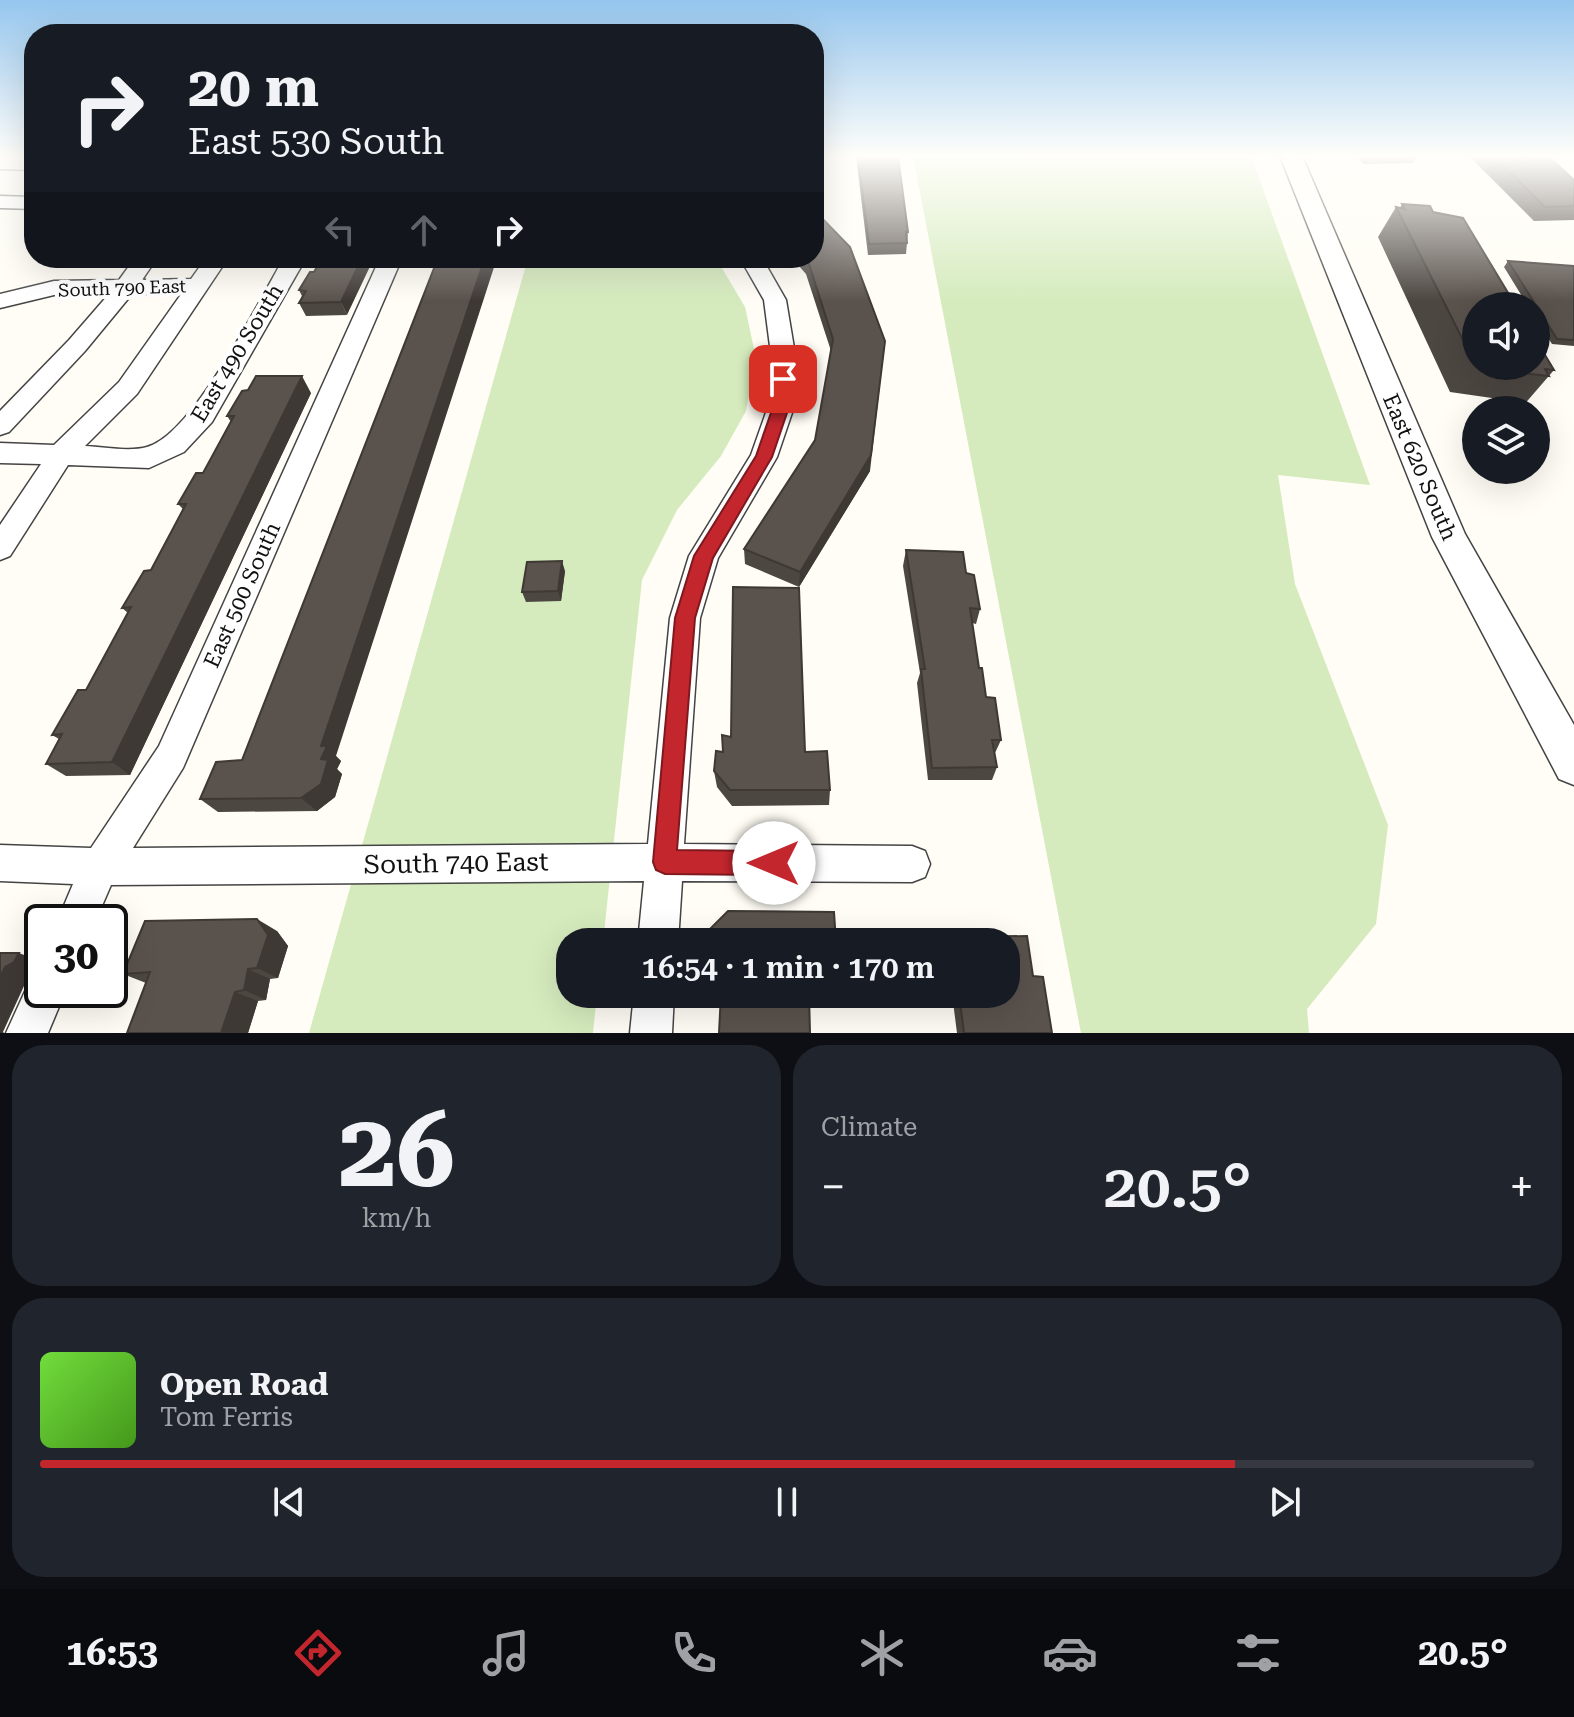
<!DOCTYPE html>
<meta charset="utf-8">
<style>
:root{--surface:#171b24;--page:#20242c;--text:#f1f3f6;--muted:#9ea1a6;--line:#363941;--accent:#c4262e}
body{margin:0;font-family:"Roboto Serif",serif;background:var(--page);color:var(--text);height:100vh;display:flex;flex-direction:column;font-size:30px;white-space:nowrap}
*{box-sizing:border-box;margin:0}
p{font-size:26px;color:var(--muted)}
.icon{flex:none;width:44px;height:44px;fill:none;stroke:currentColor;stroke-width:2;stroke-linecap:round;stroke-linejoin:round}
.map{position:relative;height:1033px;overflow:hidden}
.details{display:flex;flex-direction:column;gap:12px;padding:12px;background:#0d0f14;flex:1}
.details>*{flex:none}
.guide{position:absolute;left:24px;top:24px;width:800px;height:244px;border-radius:32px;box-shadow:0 8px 32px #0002;background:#171b24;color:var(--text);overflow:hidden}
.controls{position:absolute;left:1462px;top:292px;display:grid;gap:16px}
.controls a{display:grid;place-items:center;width:88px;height:88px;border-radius:50%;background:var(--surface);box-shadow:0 8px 32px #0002;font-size:40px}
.speed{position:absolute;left:24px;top:904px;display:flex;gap:16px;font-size:40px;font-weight:700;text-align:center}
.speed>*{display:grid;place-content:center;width:104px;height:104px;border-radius:50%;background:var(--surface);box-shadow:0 8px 32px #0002;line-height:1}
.speed .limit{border:4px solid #111;border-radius:12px;background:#fff;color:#111}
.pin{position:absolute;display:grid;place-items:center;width:68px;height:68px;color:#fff;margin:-34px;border-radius:16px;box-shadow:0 4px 12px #0006}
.me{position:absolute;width:88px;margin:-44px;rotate:270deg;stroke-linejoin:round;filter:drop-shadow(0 0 6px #0008)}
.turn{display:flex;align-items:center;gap:28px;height:168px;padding:0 32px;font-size:36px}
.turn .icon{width:104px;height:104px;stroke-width:2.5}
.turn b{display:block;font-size:56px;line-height:68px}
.lanes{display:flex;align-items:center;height:76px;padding:0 32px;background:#0003;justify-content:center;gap:40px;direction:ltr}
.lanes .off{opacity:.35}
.big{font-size:60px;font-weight:600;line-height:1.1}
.details .widget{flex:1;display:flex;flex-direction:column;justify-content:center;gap:12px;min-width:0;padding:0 28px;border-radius:32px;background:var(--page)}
.details .dial{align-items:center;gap:0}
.dial b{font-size:104px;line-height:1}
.song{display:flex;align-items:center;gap:24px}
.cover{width:96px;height:96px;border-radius:12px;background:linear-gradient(135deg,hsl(100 70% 55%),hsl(100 70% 35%))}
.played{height:8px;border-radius:4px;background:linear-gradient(90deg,var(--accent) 80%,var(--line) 80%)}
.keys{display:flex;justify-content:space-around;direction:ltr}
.heat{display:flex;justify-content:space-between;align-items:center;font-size:44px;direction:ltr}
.details .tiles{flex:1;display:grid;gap:12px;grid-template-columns:1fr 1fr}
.widget:last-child{grid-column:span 2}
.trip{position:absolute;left:556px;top:928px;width:464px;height:80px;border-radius:32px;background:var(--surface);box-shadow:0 8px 32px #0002;font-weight:600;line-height:80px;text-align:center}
.dock{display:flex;height:128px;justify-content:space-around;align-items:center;background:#090b0e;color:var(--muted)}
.dock .icon{width:56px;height:56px}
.dock .active{color:var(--accent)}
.dock b{font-size:36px;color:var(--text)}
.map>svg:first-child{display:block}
.green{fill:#d5ebbd}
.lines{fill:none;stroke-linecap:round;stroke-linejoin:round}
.minor-casing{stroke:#444;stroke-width:3}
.tertiary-casing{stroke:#444;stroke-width:3}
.minor{fill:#fff;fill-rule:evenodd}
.tertiary{fill:#fff;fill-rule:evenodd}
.wall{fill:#4d4742}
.shaded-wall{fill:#3f3936}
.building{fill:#5a524d;stroke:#3f3936;stroke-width:2}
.route{fill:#c4262e;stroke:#7f191e;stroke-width:2}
.labels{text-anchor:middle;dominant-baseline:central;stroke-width:8;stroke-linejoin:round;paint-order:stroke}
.far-street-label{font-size:18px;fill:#111;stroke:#fff}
.street-label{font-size:22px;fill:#111;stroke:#fff}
.near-street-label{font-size:26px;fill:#111;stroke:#fff}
</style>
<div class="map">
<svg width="1574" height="1033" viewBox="0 0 1574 1033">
<rect width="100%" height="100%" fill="#fffdf5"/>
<path class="green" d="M913,156H1251L1370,485L1278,475L1295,584L1388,825L1376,924L1307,1009L1309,1033H1081Z
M528,258H716L745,307L756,358L746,411L721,456L677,510L642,580L603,942H570V994H597L593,1033H309Z"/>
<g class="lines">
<defs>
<path id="minor" d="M0,157L34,158V170L0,169Z
M0,196L34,197V209L0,208Z
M135,258H157L142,280L191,279L206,258H228L137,394L85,446C103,447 130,452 147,447C194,434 258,302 284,258H306L212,422L184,452L149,468L68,465L10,556L0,560V525L41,464L0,463V443L54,445L119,382L182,293L132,294L85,351L9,432L0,435V411L69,340L109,294L54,295L0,308V294L54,281L119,280Z
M380,258H402L183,768L133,848L648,844L670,618L689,556L751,455L769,404L771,354L764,300L740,258H762L786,300L795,354V404L777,457L718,558L700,618L684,844L912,846L925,851L930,864L925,877L912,882L682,881L678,942H638L644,881L111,885L95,922H57L73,884L0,881V845L91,848L159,746Z
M42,972V990H66L48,1033H6L32,976Z
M634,994H674L672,1033H630Z"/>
<path id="tertiary" d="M1280,156H1302L1465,534L1574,725V785L1559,779L1432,537Z"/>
</defs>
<use href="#minor" class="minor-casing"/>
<use href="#tertiary" class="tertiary-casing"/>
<use href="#minor" class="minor"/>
<use href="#tertiary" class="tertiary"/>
</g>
<path class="wall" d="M856,156H898L908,232L906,254L868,255Z
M1357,156H1417L1413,163L1363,164Z
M1469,156H1548L1574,180V220L1534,221Z
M1402,204L1476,306V366H1536L1554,370L1523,406L1495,403L1492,398L1450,392L1378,237L1396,207L1400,208Z
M322,258L347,315L306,316L299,303L302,296L299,290L314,272Z
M792,258H814L870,471L799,587L745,564L744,549L815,440L831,351L806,274Z
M1508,261L1574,266V346L1552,344L1536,319V306H1528L1504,267Z
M311,393L130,775L66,776L46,764L59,739L52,735L86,690L128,613L122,608L151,570L183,509L178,504L203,473L231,422L227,416Z
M906,550L966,573L980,609L976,624L972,623L979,668L986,697L1001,740L995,753L997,767L992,780H928L917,683L920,673L903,566Z
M565,571L561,601L526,602L522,592Z
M805,752L830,790L829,805L732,806L717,787L714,771Z
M336,756L341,761L337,769L342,774L335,797L317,811L218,812L200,799Z
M277,931L288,946L278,978L270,979L266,1000L258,1001L248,1033H127L146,983L123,974Z
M1027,936L1033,976L1043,977L1052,1033H957L952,994H1006V942H949L951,937Z"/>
<path class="shaded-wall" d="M362,258H374L347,315L341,302Z
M485,258H497L336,756L341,761L337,769L342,774L335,797L317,811L301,798L321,759V746Z
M885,341L870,471L799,587L800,572Z
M302,376L311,393L130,775L112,762Z
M562,561L565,571L561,601L558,591Z
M257,919L277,931L288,946L278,978L257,968Z
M19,953L42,962L38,970L29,975L3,1032L4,1033H0V977L5,967Z
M248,969L270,979L266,1000L244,990Z
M235,992L258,1001L248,1033H221Z"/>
<path class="building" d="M858,156H898L908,232H906L907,243L869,244Z
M1493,156H1548L1574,180V206L1545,207Z
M1402,204L1430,206L1433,212L1463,218L1516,306H1476V363L1474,362L1396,207L1405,209Z
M814,210L850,247L885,341L871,455L800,572L744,549L815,440L833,339L807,258H814Z
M322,258H362L341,302L299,303L306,291L299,290L310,272H314Z
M438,258H485L321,746H327L321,759L328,760L321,784L301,798L200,799L216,762L242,760Z
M1508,261L1574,266V340L1557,339Z
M1536,340L1554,370L1545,369L1549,376L1521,373L1517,368L1500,366H1536Z
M256,376H302L112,762L46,764L62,734L52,735L78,690H86L131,607L122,608L144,571L151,570L186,504H178L196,473H203L234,416H227L242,391L248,390Z
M906,550L963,552L966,573L974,575L980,609L970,608L979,668H982L986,697L995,698L1001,740H992L997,767L932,768L921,669H925Z
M562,561L558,591L522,592L527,562Z
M733,587L799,588L805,752L827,751L830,790H730L714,771L716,751L723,752L722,735L731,737Z
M728,911L834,912L836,942H707L708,931Z
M257,919L268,935L257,968L248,969L244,990L235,992L221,1033H127L150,972L123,974L145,921Z
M1027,936L1033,976L1043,977L1052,1033H964L959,994H1006V942H952L951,937Z
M0,953H19L14,962L5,967L0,977Z
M721,994H809L810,1033H719Z"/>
<linearGradient id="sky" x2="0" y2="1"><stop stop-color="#95c6ee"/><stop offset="0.52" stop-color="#fffefa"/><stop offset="1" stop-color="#fffefa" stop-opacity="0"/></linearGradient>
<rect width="1574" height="301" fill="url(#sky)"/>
<path class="route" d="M783,373L791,379L790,404L772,457L713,558L695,618L677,850L774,851L782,854L786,863L782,871L774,875L665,874L656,870L653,862L675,618L694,556L756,456L774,404L775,379Z"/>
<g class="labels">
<g class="far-street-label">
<text transform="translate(122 288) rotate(-2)">South 790 East</text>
</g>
<g class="street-label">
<text transform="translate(237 353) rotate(-59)">East 490 South</text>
<text transform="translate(1420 467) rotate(67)">East 620 South</text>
<text transform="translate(242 595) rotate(-66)">East 500 South</text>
</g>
<g class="near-street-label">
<text transform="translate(456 863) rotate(-1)">South 740 East</text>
</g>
</g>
</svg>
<div class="controls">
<a><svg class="icon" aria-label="sound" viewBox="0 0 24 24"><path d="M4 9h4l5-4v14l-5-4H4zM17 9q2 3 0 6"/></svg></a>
<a><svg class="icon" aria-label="layers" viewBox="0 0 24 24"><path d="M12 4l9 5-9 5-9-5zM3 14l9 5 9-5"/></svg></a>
</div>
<div class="speed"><div class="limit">30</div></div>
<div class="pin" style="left:783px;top:379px;background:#d93025"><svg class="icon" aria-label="arrive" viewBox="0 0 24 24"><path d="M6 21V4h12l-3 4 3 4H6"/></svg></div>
<svg class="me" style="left:774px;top:863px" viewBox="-20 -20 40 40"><circle r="19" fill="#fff"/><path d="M0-13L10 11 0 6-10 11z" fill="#c4262e"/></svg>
<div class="trip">16:54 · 1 min · 170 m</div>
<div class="guide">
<div class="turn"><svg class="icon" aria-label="right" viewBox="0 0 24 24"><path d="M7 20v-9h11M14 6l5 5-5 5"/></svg><div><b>20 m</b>East 530 South</div></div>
<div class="lanes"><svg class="icon off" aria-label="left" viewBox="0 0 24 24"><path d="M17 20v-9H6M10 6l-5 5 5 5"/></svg><svg class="icon off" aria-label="ahead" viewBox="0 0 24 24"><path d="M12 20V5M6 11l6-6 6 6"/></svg><svg class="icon" aria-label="right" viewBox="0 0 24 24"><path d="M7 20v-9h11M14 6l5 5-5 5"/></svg></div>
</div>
</div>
<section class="details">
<div class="tiles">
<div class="widget dial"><b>26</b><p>km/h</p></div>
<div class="widget"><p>Climate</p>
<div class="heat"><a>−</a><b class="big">20.5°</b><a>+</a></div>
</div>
<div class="widget">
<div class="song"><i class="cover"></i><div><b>Open Road</b><p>Tom Ferris</p></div></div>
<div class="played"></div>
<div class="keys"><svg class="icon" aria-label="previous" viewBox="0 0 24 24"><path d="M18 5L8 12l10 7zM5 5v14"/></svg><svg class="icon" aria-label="pause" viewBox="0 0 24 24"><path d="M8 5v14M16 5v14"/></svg><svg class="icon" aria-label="next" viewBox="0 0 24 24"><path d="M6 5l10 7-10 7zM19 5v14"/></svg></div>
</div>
</div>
</section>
<nav class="dock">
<b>16:53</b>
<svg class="icon active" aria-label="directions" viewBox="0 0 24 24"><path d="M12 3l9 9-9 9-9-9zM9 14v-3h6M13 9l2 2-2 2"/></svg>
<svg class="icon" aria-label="music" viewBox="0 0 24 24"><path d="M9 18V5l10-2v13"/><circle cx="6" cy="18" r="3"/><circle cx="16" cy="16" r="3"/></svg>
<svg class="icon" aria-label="phone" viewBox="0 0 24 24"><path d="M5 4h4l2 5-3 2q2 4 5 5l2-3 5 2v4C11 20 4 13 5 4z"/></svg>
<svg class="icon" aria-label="climate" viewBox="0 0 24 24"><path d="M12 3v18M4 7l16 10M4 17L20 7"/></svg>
<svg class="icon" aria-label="car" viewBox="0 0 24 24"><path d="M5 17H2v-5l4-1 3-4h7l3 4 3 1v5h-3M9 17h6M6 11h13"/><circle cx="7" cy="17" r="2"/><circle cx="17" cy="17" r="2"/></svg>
<svg class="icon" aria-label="filters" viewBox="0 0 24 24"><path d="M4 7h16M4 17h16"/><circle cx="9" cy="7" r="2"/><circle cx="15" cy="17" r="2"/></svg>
<b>20.5°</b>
</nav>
